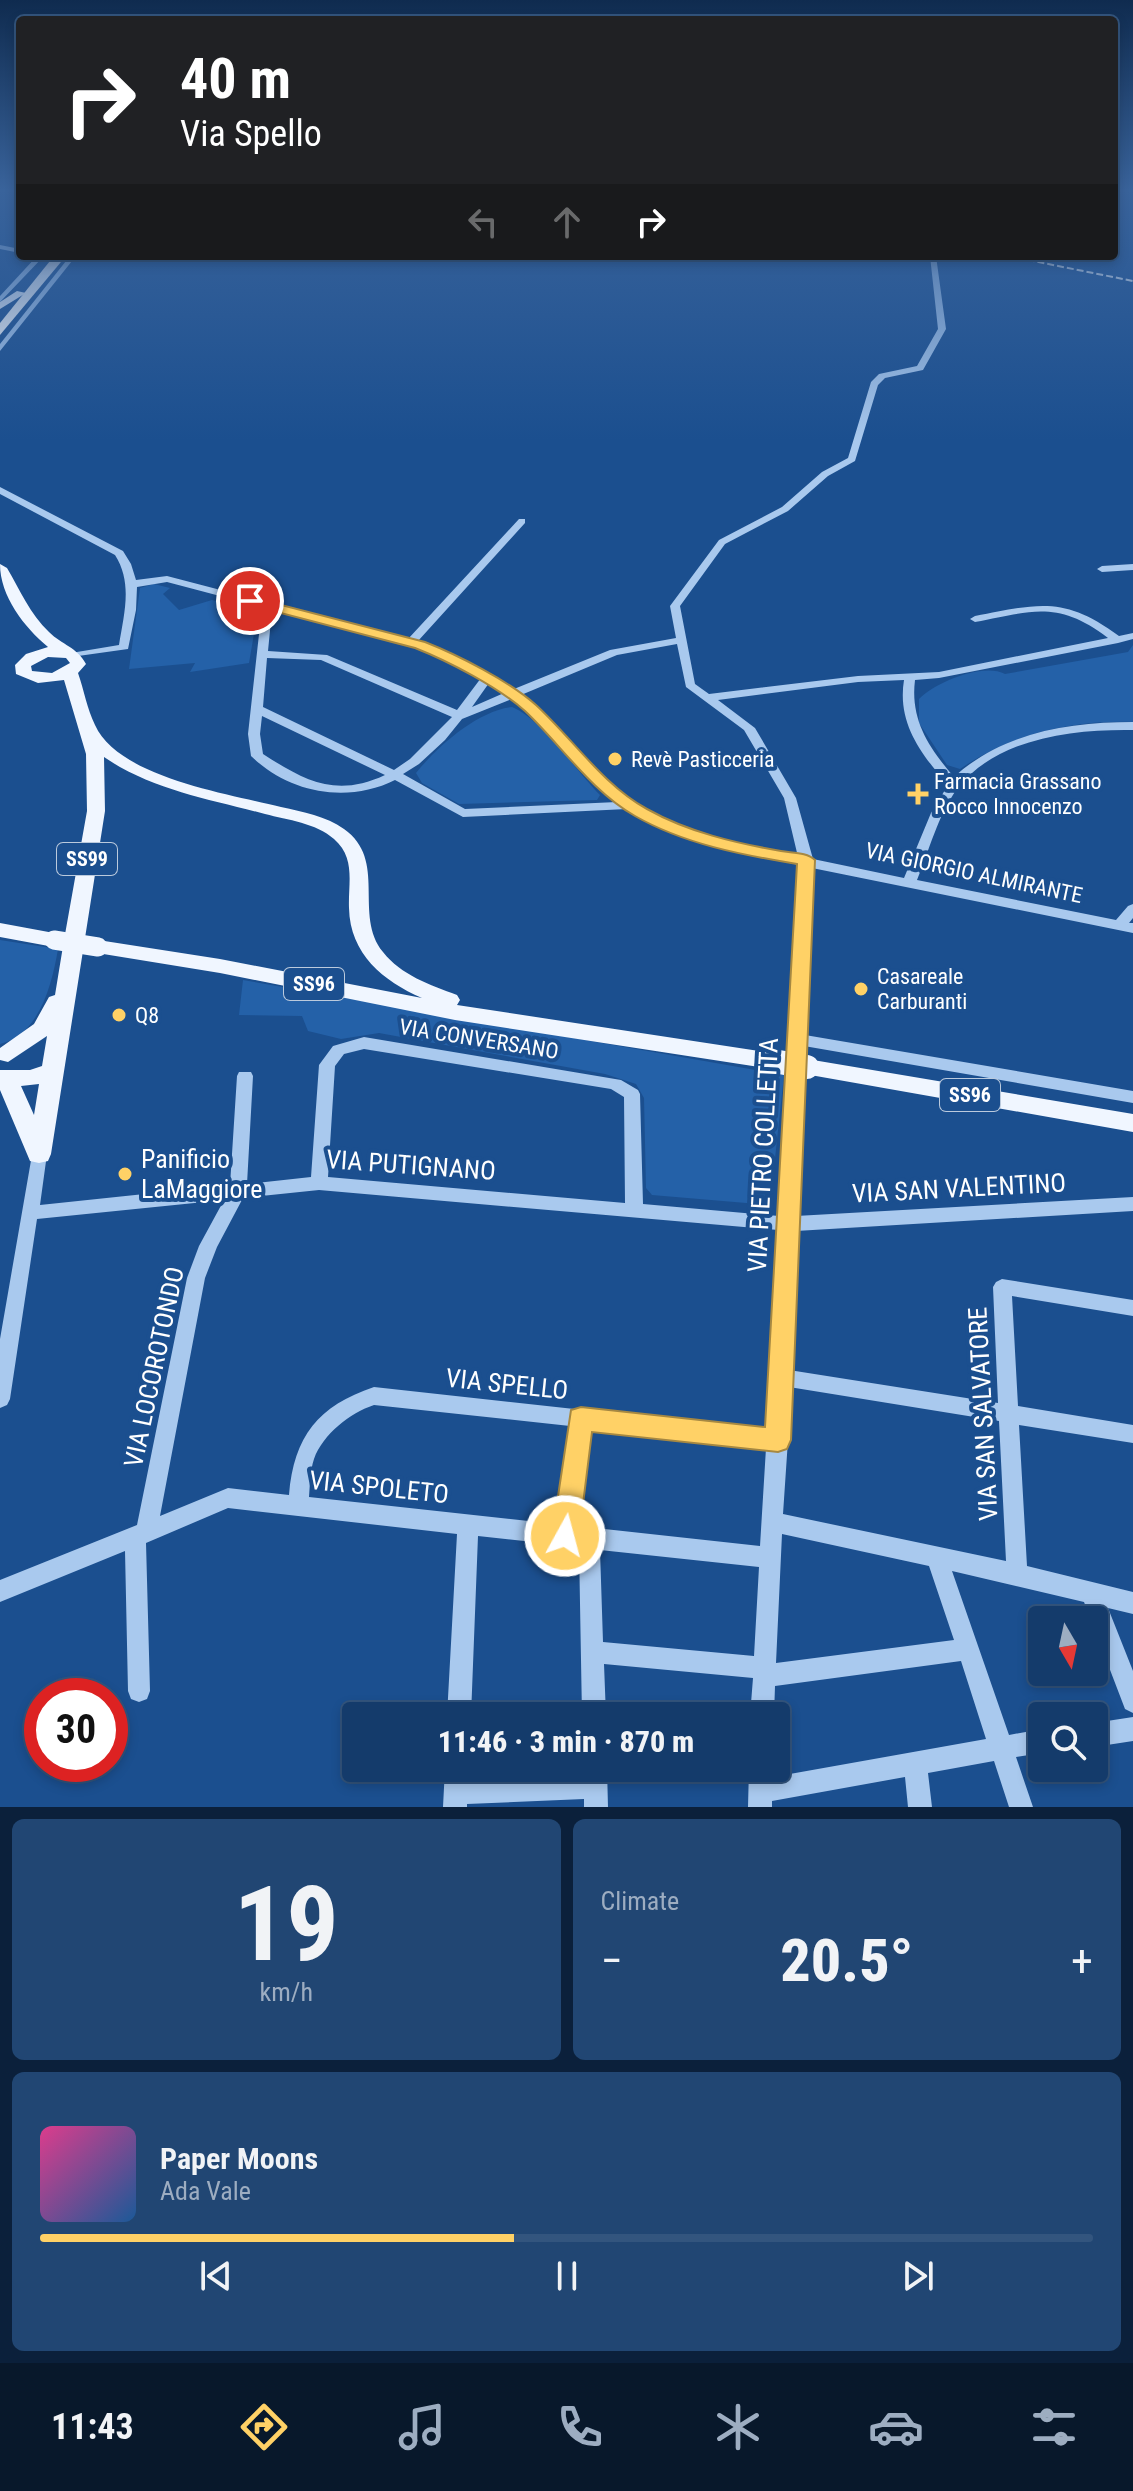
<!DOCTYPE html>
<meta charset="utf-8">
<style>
:root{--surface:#143b6b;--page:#214673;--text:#f1f3f6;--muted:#9dadc1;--line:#33557e;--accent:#ffd166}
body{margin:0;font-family:"Roboto Condensed",sans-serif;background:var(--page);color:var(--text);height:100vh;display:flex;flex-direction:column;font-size:30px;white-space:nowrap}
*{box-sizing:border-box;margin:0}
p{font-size:26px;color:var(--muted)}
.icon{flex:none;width:44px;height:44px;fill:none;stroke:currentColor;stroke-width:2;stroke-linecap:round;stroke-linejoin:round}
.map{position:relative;height:1807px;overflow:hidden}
.panel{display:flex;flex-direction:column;gap:12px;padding:12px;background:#0b203b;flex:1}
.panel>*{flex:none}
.top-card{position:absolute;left:16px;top:16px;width:1102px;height:244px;border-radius:8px;box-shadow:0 4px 12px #0003,0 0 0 2px var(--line);background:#202124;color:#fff;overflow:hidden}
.needle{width:52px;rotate:171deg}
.buttons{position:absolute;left:1028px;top:1606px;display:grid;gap:16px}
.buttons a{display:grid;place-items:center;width:80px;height:80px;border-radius:8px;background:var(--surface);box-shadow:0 4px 12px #0003,0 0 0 2px var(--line);font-size:40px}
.speed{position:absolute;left:24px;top:1678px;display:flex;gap:16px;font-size:40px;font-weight:700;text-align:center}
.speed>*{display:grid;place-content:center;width:104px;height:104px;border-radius:50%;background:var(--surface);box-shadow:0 4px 12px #0003,0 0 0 2px var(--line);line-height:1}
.speed .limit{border:12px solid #d22;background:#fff;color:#111}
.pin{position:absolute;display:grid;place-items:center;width:68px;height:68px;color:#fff;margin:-34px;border:4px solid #fff;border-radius:50%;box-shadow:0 2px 8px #0007}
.me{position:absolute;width:88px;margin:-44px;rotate:7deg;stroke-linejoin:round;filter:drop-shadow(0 0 6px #0008)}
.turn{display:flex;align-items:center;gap:28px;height:168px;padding:0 32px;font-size:36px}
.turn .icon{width:104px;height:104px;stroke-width:2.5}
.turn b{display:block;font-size:56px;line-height:68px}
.lanes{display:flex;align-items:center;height:76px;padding:0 32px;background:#0003;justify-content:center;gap:40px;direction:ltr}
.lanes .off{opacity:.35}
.big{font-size:60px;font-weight:800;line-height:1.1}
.panel .card{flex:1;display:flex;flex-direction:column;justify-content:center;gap:12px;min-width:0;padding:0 28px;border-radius:12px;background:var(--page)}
.panel .dial{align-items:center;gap:0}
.dial b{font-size:104px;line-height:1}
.song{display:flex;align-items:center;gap:24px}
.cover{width:96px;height:96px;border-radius:12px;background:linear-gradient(135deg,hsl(330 70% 55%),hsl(210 70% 35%))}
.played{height:8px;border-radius:4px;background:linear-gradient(90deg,var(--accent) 45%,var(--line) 45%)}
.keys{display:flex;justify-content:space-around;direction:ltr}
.heat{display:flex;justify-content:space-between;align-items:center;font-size:44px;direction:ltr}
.panel .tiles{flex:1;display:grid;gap:12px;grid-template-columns:1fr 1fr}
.card:last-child{grid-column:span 2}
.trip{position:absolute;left:342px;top:1702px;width:448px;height:80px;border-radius:8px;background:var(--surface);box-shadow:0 4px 12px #0003,0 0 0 2px var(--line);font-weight:800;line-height:80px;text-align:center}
.tabs{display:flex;height:128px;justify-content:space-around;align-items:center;background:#08182b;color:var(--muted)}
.tabs .icon{width:56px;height:56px}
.tabs .current{color:var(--accent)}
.tabs b{font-size:36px;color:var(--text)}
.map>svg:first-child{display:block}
.green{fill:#2461a8}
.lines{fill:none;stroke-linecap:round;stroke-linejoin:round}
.minor{fill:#a9c9ee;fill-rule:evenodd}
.major{fill:#f0f6ff;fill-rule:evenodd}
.highway{fill:#fff;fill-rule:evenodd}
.rail{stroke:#fff;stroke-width:2;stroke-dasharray:7 3;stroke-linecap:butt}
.major-bridge-far1{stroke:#f0f6ff;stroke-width:19}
.major-bridge{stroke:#f0f6ff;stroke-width:24}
.route{fill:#ffd166;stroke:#a68842;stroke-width:2}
.poi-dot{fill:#ffd166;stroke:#1b4f8f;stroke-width:3}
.labels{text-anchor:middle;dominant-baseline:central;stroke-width:8;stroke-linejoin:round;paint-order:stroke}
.shield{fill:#1b4f8f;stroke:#bbcadd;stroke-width:2}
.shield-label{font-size:20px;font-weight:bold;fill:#fff}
.poi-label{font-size:22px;fill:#fff;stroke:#1b4f8f;text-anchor:start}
.street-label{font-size:22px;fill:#fff;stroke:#1b4f8f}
.near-street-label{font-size:26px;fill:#fff;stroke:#1b4f8f}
.near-poi-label{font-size:26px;fill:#fff;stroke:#1b4f8f;text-anchor:start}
</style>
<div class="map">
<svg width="1133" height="1807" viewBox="0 0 1133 1807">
<rect width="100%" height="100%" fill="#1b4f8f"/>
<path class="green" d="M154,584L170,588L163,594L179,610L212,600L254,610L257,616L249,663L190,672L195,663L129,669L140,588Z
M1133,645V722C1071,720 1011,734 960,769L947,765L919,723V699C934,683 983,662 1005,674L1128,652Z
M512,707C542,719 576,771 600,795L597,800L459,804L422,783L416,773C437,747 477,711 512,707Z
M0,940L58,949C52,985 39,1035 0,1044Z
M243,980L784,1075L770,1205L652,1195L646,1188L644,1098L636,1084L605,1074L379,1033L341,1039L308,1031L302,1016L239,1015Z"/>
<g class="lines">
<path class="minor" d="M0,245L20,249V253L0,249Z
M37,256H44L0,302V296Z
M70,256H76L0,351V344Z
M930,256H936L946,329L923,370L885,378L878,385L855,461L828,476L788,511L725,544L680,606L695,684L709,694L858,676L939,672L1108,638C1058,600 1032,611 975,622L970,619L975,616C1038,604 1064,595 1119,636L1133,633V639L1118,643L939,678L915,680C910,720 929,748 954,777C1003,732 1070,722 1133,722V730C1073,729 996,738 957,789C938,815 929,851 917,880L1116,920L1128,906L1133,904V918L1129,923H1133V933L812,868L805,1035L1133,1091V1103L804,1046L796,1216L1133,1197V1211L796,1231L789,1370L998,1403L993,1287L996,1282L1002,1279L1133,1300V1316L1012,1296L1018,1406L1133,1425V1443L1019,1425L1027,1566L1133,1592V1614L1108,1608L1133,1671V1713L1125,1709L1094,1628V1620H1091L1084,1602L952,1571L1009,1735L1042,1729V1753L1016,1757L1033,1807H1009L994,1761L928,1773L932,1807H908L905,1777L772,1801V1807H748L749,1768H773V1777L986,1739L961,1661L775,1686L774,1716H750L753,1678L604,1664L606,1716H582L579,1547L478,1536L471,1716H447L457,1534L228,1508L146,1543L150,1691L147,1699L139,1702L131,1699L128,1691L125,1551L0,1602V1580L137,1525L187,1278L199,1246L224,1200L37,1219L10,1399L7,1405L0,1408V1339L33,1149L39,1147L45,1149L47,1154L40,1205L230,1185L237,1076L239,1072H251L253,1076L247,1184L311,1177L319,1065L333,1046L364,1037L621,1080L638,1090L640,1094L643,1204L779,1216L799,865C741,853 676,843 627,809L463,817L395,780C347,804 289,793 251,756L248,734L262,607L167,582L137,587L136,610L128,649L71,657V653L119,645C124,614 133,583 115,555L0,494V487L123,551L131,564L136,580L167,576L408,639L519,519H525V523L418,641L467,662L514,689L610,650L676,638L670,606L719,540L782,507L822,472L848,458L871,382L879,374L917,366L938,329ZM272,610L416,647L481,678L457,710L327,655L268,651ZM677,644L686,687L744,730L784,798L798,857C736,844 667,832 617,789C583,760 556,723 521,695L617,655ZM267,658L321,660L452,717L410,759L394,770L263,707ZM904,680C897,723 921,754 948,785L931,813L904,878L813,859L796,798L755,728L718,700L858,682ZM489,683L504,693L472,707ZM512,699C550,729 579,770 617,802L465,809L403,774L419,764L445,740L462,719ZM262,716L385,775C336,798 305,781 263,754L260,734ZM364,1049L611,1089L624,1097L625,1203L328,1177L335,1066L344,1054ZM319,1190L778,1230L767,1430L374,1387C318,1406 294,1436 289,1495L228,1488L160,1516L205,1278L217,1247L243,1198ZM789,1387L999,1421L1006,1561L783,1514L788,1440ZM374,1405L570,1426L556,1524L309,1497C310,1485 310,1471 314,1459C323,1434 350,1413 374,1405ZM590,1429L766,1448L760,1546L577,1526ZM782,1534L929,1566L954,1640L776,1663ZM600,1550L759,1567L754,1656L603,1642Z
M1133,564V570L1102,572L1097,569L1102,566Z
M1133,1717V1741L1094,1747V1723Z
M445,1768H469L468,1780L583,1775V1768H607L608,1807H584V1799L467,1804V1807H443Z"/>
<path class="major" d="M17,291L26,293L0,309V302Z
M0,564L7,568C20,590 30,614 49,632C62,645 77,647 86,664L78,673C84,690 87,709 95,725C119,778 230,794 281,807C303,812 326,816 344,829C388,860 353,915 383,952C401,975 430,985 457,995L460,1000L457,1005L779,1054L787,1056L790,1062L787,1068L779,1070L455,1020L220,973L91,952L88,947L98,940L220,959L422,998C383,981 350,954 349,908C348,883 356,858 334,839C316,823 288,820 265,814C209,799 152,790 104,757L105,811L51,1154L48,1161L39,1163L30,1161L0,1090V1070H30L42,1066L47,1036L8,1062L0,1060V1048L34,1024L49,997L55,995L64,940L54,947L0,937V923L54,933L64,940L87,811L86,754L64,680L38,683L16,674L15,665L26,654L48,647C24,627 0,596 0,564ZM48,657L66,658L70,663L52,673L32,671L31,666ZM39,1084L34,1115L21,1086Z
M807,1059L1133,1114V1132L799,1073L796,1067L799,1061Z"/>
<path class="highway" d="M54,256H66L0,335V323Z"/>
<path class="rail" d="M1008,256L1133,281"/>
<path class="major-bridge-far1" d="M54,940L98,947"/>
<path class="major-bridge" d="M779,1062L807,1067"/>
</g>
<linearGradient id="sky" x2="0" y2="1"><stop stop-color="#0f2b4f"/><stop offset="0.43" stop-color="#39639b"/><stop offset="1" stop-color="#39639b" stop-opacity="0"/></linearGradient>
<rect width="1133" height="441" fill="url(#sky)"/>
<path class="route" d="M250,597L425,642C458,655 509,681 536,705C572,738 603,785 647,809C688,832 735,843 781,851C792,853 807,852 815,860L791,1440L787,1449L778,1452L592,1432L579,1536L575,1545L565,1549L556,1545L552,1536L571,1410L581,1407L765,1427L797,864C742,855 684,844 635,816C591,791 561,745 525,711C498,687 448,661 415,648L246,604V598Z"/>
<g class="poi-dot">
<circle cx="615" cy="759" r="8"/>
<path d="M914 782h8v8h8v8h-8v8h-8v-8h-8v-8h8z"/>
<circle cx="861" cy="989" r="8"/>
<circle cx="119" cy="1015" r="8"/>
<circle cx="125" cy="1174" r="8"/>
</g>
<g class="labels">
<g class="shield">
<rect x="57" y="843" width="60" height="32" rx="6"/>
<rect x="284" y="968" width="60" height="32" rx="6"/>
<rect x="940" y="1079" width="60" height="32" rx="6"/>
</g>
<g class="shield-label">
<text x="87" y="859">SS99</text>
<text x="314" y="984">SS96</text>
<text x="970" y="1095">SS96</text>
</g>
<g class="poi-label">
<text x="631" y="759">Revè Pasticceria</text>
<text x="934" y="781">Farmacia Grassano<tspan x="934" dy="25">Rocco Innocenzo</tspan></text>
<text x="877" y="976">Casareale<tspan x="877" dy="25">Carburanti</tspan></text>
<text x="135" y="1015">Q8</text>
</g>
<g class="street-label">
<text transform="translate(974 873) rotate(12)">VIA GIORGIO ALMIRANTE</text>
<text transform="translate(479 1039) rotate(9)">VIA CONVERSANO</text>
</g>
<g class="near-street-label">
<text transform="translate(763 1155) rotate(-87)">VIA PIETRO COLLETTA</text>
<text transform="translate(411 1165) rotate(4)">VIA PUTIGNANO</text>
<text transform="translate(959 1188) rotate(-3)">VIA SAN VALENTINO</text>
<text transform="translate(154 1367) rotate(-78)">VIA LOCOROTONDO</text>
<text transform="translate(507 1384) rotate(6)">VIA SPELLO</text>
<text transform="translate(983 1414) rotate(-93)">VIA SAN SALVATORE</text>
<text transform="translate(379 1487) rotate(6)">VIA SPOLETO</text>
</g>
<g class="near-poi-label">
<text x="141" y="1159">Panificio<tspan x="141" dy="30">LaMaggiore</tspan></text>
</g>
</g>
</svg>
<div class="buttons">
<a><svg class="needle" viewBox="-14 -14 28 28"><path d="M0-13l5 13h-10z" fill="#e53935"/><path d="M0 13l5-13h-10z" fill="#9dadc1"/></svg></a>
<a><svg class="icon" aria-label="search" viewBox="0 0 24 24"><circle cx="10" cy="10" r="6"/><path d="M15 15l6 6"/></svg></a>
</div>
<div class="speed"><div class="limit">30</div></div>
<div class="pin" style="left:250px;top:601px;background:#d93025"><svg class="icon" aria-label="arrive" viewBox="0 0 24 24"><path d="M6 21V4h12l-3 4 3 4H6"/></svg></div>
<svg class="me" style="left:565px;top:1536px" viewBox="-20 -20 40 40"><circle r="17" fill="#ffd166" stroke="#fff" stroke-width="3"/><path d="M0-11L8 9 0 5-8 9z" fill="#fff"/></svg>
<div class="trip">11:46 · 3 min · 870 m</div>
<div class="top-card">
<div class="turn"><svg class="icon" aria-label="right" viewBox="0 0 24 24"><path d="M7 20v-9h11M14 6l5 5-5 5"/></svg><div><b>40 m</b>Via Spello</div></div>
<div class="lanes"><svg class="icon off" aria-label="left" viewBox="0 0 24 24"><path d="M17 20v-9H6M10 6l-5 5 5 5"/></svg><svg class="icon off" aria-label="ahead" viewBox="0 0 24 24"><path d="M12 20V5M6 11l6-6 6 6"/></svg><svg class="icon" aria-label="right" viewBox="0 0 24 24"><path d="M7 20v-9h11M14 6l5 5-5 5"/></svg></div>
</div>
</div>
<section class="panel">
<div class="tiles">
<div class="card dial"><b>19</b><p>km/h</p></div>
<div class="card"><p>Climate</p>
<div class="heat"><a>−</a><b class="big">20.5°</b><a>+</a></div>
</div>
<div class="card">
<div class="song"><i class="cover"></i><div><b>Paper Moons</b><p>Ada Vale</p></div></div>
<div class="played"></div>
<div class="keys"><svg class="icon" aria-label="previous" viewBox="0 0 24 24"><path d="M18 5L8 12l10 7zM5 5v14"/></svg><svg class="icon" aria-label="pause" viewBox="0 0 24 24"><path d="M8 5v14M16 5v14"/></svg><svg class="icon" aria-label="next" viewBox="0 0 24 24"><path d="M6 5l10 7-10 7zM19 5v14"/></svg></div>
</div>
</div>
</section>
<nav class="tabs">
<b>11:43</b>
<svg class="icon current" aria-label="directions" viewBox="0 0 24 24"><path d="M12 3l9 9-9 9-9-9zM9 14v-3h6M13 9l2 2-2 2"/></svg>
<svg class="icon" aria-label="music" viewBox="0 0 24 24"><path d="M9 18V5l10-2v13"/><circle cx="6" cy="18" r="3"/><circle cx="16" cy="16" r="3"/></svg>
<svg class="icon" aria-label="phone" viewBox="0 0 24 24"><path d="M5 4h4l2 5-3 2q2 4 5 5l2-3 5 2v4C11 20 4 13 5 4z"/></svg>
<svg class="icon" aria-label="climate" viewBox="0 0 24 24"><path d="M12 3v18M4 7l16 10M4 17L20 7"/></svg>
<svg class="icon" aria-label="car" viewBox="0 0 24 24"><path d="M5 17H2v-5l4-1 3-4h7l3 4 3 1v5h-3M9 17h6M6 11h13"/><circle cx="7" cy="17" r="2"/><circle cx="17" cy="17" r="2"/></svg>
<svg class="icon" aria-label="filters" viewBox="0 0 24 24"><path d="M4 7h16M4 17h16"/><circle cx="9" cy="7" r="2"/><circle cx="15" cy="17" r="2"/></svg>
</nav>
